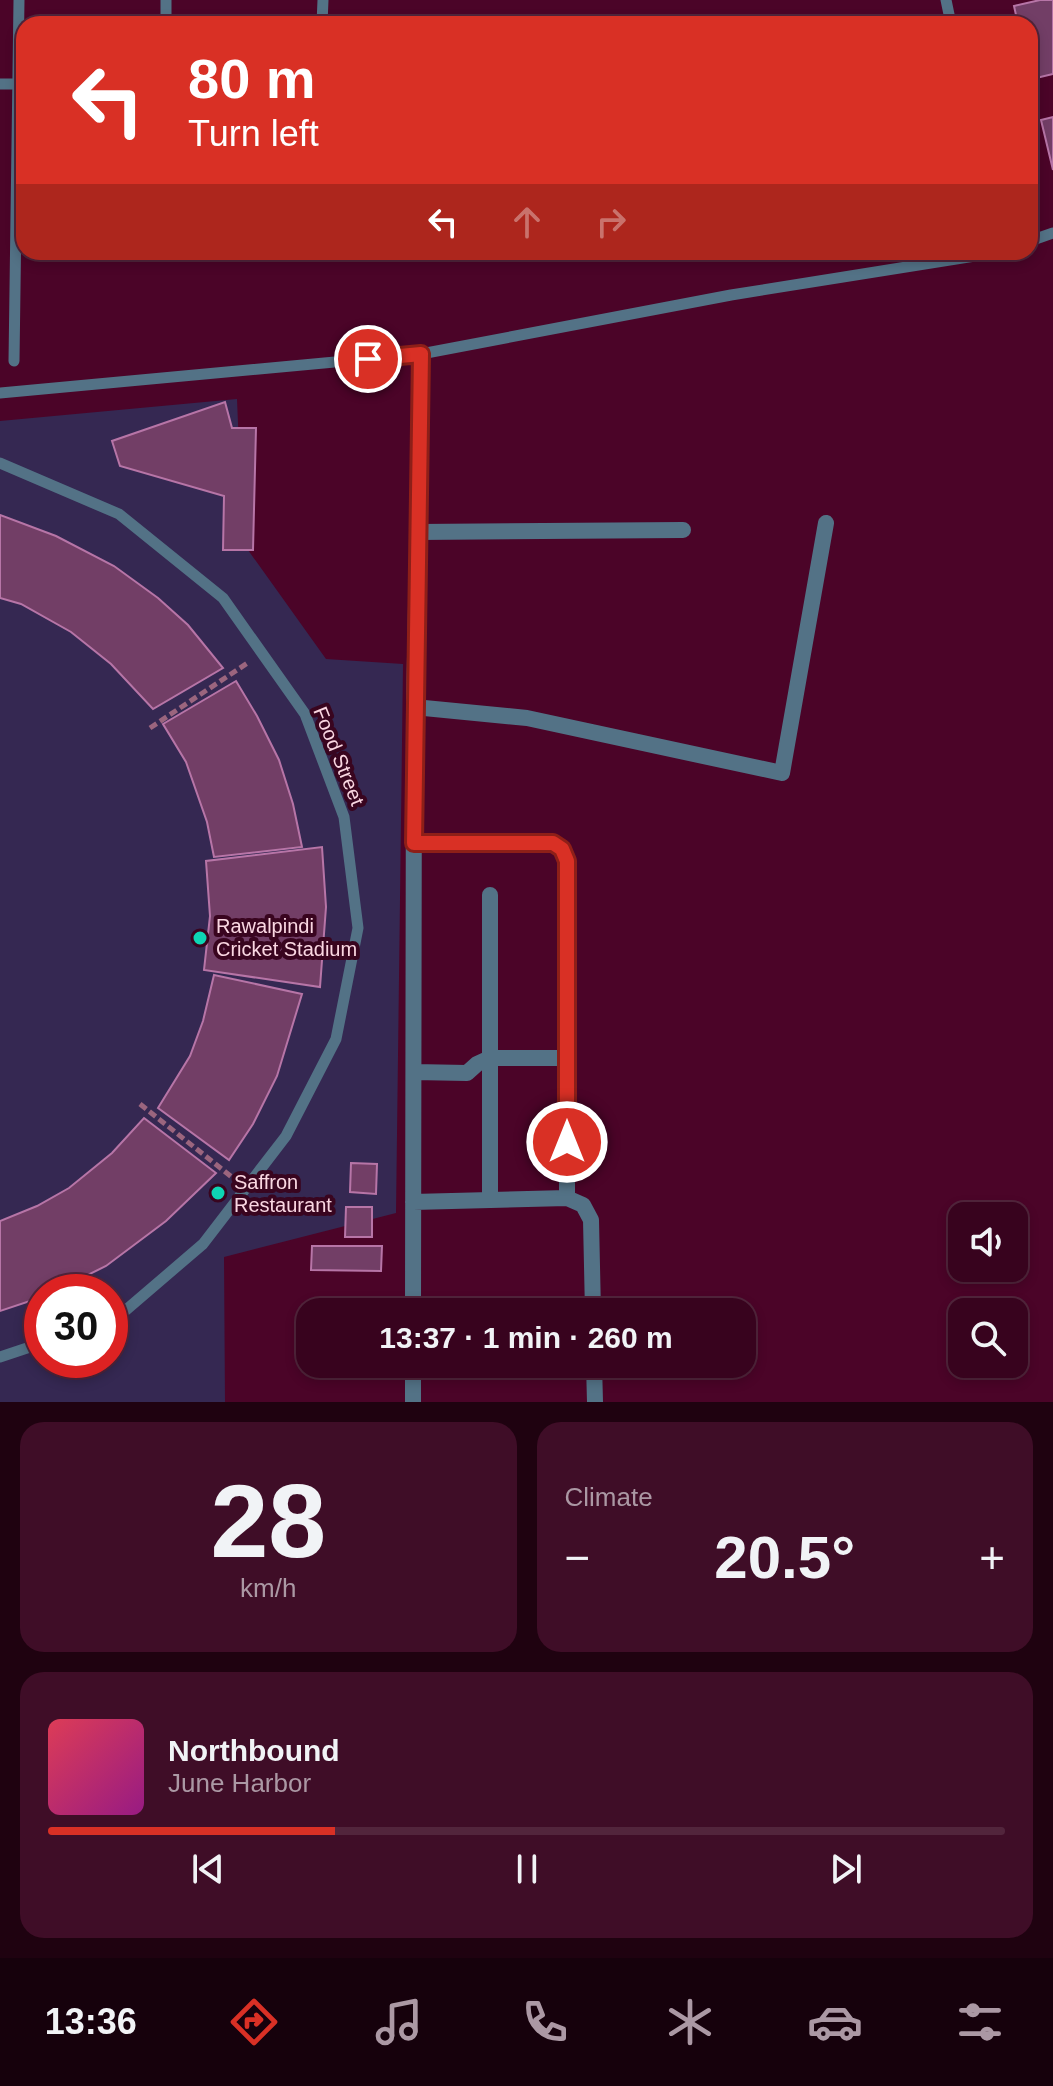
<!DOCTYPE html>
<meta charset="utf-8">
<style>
:root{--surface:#38031e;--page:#3f0d27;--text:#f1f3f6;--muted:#ab98a4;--line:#52253c;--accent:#d93025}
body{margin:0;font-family:Arial,sans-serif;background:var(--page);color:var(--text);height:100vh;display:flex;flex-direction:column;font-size:30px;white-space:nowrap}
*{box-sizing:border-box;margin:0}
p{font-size:26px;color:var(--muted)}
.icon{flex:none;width:44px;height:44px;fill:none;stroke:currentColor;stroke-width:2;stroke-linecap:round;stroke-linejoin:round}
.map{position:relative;height:1402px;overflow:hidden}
.sheet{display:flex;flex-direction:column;gap:20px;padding:20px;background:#1f0210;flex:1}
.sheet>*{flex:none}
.top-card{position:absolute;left:16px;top:16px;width:1022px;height:244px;border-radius:24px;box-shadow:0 4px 12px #0003,0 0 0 2px var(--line);background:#d93025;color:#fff;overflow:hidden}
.fabs{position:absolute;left:948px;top:1202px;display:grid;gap:16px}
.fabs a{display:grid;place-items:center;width:80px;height:80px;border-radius:16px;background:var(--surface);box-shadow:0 4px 12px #0003,0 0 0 2px var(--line);font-size:40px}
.speed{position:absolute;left:24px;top:1274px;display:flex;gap:16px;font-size:40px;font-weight:700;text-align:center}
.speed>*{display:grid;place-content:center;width:104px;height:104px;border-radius:50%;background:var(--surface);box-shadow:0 4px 12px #0003,0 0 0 2px var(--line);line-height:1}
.speed .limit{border:12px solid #d22;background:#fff;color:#111}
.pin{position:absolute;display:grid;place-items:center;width:68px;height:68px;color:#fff;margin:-34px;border:4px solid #fff;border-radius:50%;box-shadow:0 2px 8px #0007}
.me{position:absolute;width:88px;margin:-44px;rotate:0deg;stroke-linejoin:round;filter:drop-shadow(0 0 6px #0008)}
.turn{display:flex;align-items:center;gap:28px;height:168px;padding:0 40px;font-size:36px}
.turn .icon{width:104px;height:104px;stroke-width:2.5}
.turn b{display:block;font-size:56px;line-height:68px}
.lanes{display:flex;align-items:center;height:76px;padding:0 40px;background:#0003;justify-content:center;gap:40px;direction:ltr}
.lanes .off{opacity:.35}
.big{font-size:60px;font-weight:700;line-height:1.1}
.sheet .card{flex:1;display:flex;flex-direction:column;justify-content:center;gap:12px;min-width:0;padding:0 28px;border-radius:24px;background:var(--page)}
.sheet .dial{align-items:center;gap:0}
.dial b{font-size:104px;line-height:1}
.song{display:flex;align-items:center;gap:24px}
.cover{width:96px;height:96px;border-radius:12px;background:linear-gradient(135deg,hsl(350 70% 55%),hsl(310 70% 35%))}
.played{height:8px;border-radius:4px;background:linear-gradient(90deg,var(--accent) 30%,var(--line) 30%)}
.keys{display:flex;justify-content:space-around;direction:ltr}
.heat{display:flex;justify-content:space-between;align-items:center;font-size:44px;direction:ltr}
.sheet .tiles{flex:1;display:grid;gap:20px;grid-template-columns:1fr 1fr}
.card:last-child{grid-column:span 2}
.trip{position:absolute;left:296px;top:1298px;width:460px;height:80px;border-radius:24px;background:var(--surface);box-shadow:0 4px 12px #0003,0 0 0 2px var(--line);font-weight:700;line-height:80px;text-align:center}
.tabs{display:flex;height:128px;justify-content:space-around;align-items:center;background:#16010c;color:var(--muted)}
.tabs .icon{width:56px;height:56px}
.tabs .current{color:var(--accent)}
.tabs b{font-size:36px;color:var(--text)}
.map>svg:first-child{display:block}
.green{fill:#352852;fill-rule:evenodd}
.building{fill:#723e66;stroke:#b775a7;stroke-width:2}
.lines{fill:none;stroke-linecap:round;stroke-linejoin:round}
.path{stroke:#9b657e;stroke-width:5;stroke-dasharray:8 4;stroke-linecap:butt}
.service{stroke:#537286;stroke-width:11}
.minor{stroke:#537286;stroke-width:16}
.route-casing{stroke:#8d1f18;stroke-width:20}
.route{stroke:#d93025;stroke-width:14}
.poi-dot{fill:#0ed5b4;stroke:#39051f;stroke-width:3}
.labels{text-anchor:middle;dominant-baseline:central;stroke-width:8;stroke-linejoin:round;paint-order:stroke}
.street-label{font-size:20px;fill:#fad7e2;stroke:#39051f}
.poi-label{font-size:20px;fill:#fad7e2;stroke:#39051f;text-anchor:start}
</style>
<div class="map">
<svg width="1053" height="1402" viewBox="0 0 1053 1402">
<rect width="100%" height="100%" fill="#4b0428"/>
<path class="green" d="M237,399L243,543L326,659L403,664L396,1213L224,1257L225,1402H0V421ZM42,1292H110V1360H42Z"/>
<path class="building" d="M1040,0H1053V74L1032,79L1030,24H1018L1014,6Z
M1053,117V170L1041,120Z
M225,402L232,428H256L253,550H223L224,496L120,466L112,441Z
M0,515L56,536L114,566L158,598L188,625L223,668L153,709L111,664L71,632L21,604L0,598Z
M236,681L257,716L279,760L293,804L302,847L214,857L207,822L186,762L163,724Z
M322,847L326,907L320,987L204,970L210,916L206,861Z
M214,975L302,994L277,1076L253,1124L229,1160L158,1108L190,1056L203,1021Z
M144,1118L216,1173L166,1221L106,1266L53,1292H42V1297L0,1311V1221L37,1206L69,1188L112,1153Z
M351,1163L377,1164L376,1194L350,1192Z
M346,1207H372V1237H345Z
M312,1246H382L381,1271L311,1270Z"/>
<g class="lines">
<path class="path" d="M150,728L249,662
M140,1104L233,1178"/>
<path class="service" d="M166,0V24
M946,0L951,24
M322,24L323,0
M0,84H23
M1030,241L1053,233
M14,361L19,0
M0,393L421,354L731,295L1000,252
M0,463L119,514L223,598L305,714L344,817L358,928L336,1039L286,1136L203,1244L119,1316L110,1319
M0,1357L42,1343"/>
<path class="minor" d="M418,532L683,530
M414,707L527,718L782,773L826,523
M414,843H553L562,849L567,861V1198
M490,895V1200
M414,1072L467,1073L477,1064L490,1058H567
M413,1202L567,1198L583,1205L591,1220L593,1312
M413,1312L414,707L421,354
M594,1364L595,1402
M413,1402V1364"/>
</g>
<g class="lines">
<defs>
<path id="route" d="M368,359L421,354L414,843H553L562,849L567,861V1142"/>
</defs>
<use href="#route" class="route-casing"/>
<use href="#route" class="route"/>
</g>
<g class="poi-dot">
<circle cx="200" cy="938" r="8"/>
<circle cx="218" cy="1193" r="8"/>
</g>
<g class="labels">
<g class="street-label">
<text transform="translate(339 756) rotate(68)">Food Street</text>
</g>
<g class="poi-label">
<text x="216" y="926">Rawalpindi<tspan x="216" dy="23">Cricket Stadium</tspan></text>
<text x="234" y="1182">Saffron<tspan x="234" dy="23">Restaurant</tspan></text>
</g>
</g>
</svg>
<div class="fabs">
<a><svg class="icon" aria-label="sound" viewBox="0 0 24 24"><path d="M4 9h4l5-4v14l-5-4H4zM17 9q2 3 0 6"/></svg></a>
<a><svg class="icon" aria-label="search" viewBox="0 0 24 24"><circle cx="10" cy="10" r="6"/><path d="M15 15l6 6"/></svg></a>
</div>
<div class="speed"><div class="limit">30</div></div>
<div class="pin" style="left:368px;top:359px;background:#d93025"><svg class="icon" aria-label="arrive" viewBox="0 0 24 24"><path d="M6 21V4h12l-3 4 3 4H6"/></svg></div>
<svg class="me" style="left:567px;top:1142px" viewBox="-20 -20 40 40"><circle r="17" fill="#d93025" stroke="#fff" stroke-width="3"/><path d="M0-11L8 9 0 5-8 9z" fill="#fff"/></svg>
<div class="trip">13:37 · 1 min · 260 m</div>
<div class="top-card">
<div class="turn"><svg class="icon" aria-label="left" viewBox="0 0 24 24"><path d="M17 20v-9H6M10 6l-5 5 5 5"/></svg><div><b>80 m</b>Turn left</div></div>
<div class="lanes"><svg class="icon" aria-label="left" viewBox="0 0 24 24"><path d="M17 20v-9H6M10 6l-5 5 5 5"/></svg><svg class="icon off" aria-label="ahead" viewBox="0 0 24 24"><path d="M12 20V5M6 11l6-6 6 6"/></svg><svg class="icon off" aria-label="right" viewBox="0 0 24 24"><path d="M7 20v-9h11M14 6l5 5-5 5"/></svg></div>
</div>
</div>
<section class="sheet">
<div class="tiles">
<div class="card dial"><b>28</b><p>km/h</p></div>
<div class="card"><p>Climate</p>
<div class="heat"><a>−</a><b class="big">20.5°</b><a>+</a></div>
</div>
<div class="card">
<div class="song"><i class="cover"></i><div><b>Northbound</b><p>June Harbor</p></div></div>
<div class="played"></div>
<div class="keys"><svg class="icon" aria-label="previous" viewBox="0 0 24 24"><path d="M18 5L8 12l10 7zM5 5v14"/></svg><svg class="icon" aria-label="pause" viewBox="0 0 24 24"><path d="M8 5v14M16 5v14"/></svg><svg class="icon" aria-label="next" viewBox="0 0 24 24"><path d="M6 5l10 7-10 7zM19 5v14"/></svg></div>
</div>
</div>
</section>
<nav class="tabs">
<b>13:36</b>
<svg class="icon current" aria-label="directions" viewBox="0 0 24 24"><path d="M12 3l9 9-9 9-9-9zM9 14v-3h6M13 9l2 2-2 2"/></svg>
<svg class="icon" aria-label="music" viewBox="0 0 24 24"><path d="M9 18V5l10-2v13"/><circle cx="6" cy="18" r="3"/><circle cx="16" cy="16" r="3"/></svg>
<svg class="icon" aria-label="phone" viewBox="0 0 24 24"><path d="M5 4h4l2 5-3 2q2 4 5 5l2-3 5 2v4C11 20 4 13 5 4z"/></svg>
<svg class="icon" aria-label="climate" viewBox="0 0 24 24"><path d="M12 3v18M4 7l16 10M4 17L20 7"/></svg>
<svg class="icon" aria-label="car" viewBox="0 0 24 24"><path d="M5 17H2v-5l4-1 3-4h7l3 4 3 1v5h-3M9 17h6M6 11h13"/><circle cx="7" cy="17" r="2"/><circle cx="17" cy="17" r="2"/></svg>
<svg class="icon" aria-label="filters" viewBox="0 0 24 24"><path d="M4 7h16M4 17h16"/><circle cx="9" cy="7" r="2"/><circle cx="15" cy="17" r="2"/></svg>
</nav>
